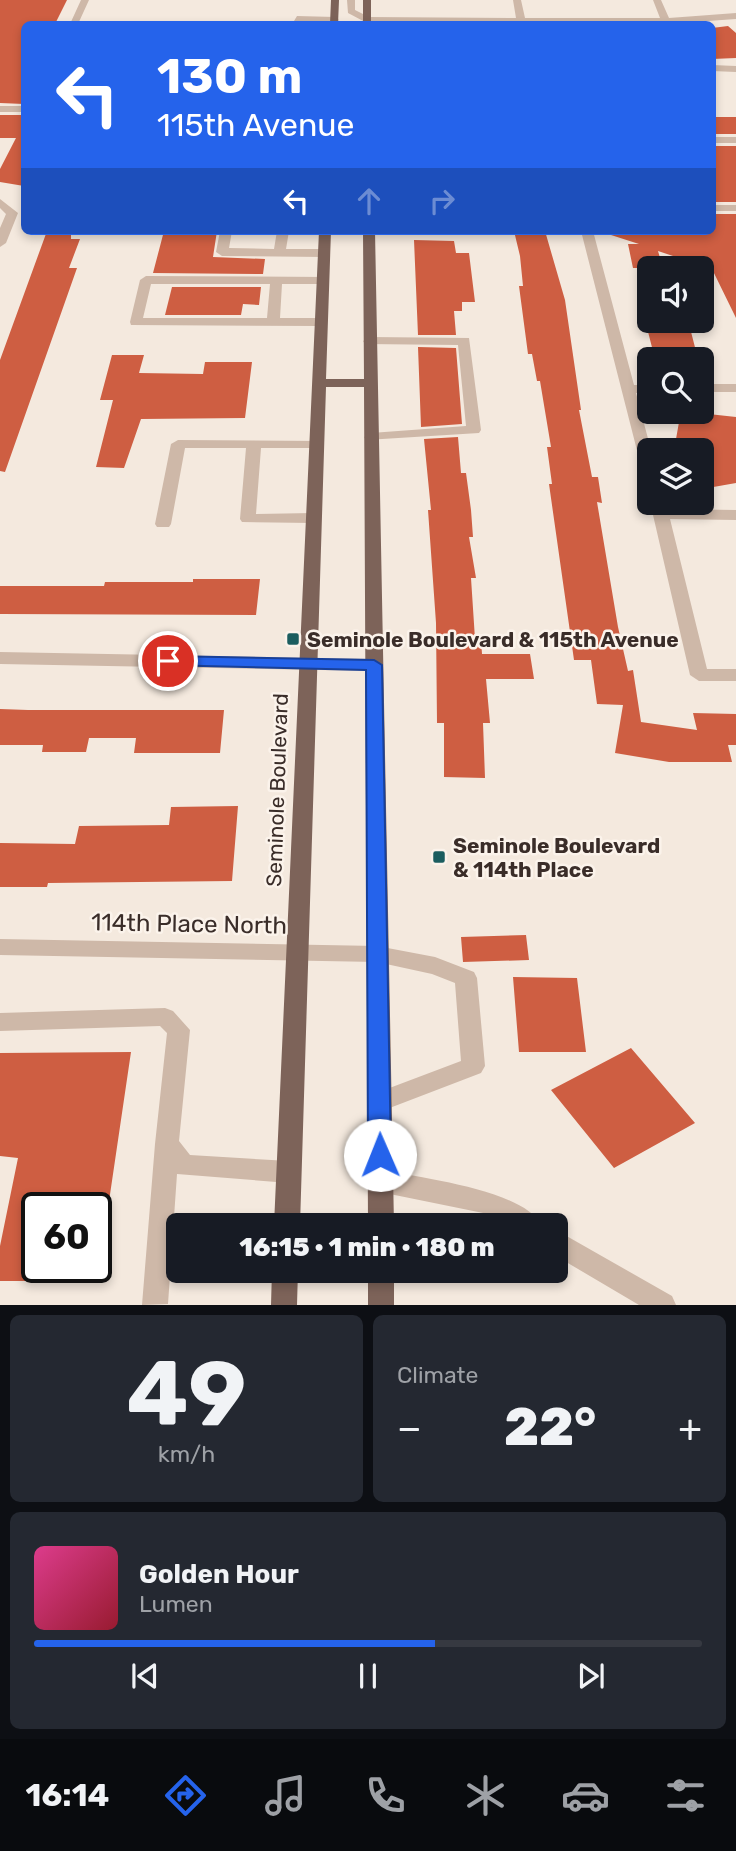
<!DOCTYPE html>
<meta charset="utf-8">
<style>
:root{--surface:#171b24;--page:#242831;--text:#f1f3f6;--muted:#9ea1a6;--line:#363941;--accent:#2563eb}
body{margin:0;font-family:Rubik,sans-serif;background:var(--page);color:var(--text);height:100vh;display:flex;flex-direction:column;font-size:26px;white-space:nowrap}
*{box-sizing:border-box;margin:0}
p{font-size:23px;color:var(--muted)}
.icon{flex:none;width:38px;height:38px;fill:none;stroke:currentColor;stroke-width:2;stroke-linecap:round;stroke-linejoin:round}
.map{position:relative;height:1305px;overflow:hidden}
.drawer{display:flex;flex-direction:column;gap:10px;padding:10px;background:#0d0f14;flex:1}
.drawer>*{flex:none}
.hud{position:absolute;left:21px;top:21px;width:695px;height:214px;border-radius:10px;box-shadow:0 4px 10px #0003;background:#2563eb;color:#fff;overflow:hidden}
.fabs{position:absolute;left:637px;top:256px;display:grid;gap:14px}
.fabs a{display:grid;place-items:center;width:77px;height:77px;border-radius:10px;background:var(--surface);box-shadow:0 4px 10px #0003;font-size:35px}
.speed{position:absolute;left:21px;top:1192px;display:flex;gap:14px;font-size:35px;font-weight:700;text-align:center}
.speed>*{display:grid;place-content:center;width:91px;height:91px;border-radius:50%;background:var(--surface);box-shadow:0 4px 10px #0003;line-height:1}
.speed .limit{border:4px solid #111;border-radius:10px;background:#fff;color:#111}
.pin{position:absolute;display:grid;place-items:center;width:60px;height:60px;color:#fff;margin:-30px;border:4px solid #fff;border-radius:50%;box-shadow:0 2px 7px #0007}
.me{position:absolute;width:77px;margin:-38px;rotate:359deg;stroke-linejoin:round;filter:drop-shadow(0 0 5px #0008)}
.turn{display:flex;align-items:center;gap:24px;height:147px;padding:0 21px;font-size:32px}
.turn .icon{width:91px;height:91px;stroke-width:2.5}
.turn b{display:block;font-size:49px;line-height:60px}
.lanes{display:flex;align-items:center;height:66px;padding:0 21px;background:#0003;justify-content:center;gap:35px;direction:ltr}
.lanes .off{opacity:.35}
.big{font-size:52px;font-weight:800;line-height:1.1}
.drawer .widget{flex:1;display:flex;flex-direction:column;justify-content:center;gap:10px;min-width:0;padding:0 24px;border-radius:10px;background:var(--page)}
.drawer .dial{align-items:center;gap:0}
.dial b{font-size:91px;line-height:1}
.song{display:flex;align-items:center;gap:21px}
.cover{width:84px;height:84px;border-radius:10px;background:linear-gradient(135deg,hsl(330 70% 55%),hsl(350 70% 35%))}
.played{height:7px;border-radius:4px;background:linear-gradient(90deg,var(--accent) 60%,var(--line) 60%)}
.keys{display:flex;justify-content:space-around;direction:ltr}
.heat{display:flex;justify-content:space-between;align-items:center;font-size:38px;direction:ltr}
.drawer .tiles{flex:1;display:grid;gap:10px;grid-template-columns:1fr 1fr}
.widget:last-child{grid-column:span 2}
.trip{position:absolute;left:166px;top:1213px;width:402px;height:70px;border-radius:10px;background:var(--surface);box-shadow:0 4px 10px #0003;font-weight:800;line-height:70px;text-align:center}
.tabs{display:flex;height:112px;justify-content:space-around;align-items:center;background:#090b0e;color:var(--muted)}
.tabs .icon{width:49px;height:49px}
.tabs .current{color:var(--accent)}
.tabs b{font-size:32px;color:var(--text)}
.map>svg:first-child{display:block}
.building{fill:#ce5e42}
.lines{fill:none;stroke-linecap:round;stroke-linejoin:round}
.minor{fill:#ceb8a8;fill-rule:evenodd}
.major{fill:#7d6359;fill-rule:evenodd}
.route{fill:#2563eb;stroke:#184099;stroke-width:2}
.poi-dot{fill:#1b5d5f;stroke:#fbf3eb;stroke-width:2.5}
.labels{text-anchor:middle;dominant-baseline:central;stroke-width:5;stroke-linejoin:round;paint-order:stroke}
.poi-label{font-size:21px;font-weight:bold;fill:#3a2d29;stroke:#fbf3eb;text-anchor:start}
.street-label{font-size:21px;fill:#3a2d29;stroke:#fbf3eb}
.near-street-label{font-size:24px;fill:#3a2d29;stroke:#fbf3eb}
</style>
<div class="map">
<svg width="736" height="1305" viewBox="0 0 736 1305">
<rect width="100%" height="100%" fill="#f4e9de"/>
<path class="building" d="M0,0H67L55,24H24V104L0,103Z
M728,26L736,33V58L712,59V28Z
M24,115V114V186L0,182V169L16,138H0V115Z
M712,117H736V134H712Z
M712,146H736V202H712Z
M712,214H736V318L712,269L658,251L663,268H633L628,244H639L611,235L612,231H712Z
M47,231H71V239H80L69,268H77L5,472L0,471V360Z
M164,231H217L213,257L265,259L263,274L153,273Z
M514,231H545L565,300L581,410H579L592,477H598L602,503L597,502L618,627L628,671L633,670L641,722L697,730L693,713L736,714V745H728L732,762H669L615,753L623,705L597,704L591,660H574L549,484H552L547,447H551L540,381H537L532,354H528L519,286H523L520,256Z
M414,240L454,241L456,253H469L475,302H462V311H454L456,335H418Z
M172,287H261L259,305L243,304L241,315H165Z
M646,324H689L698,359H655Z
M418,347L456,348L462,424L421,427Z
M112,355H144L139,373L203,374L205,362H252L245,418L141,419L124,468L96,467L113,400H100Z
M681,411L736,417V483L702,489V442L676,439Z
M458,437L461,473H466L471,510L473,537H469L476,578H471L475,639H481L482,654H530L534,679H486L490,723H483L485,778L444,777V723H437L436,623L428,510H431L424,439Z
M193,579H260L256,615L0,614V586H104L105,582H193Z
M0,709L28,710H224L220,753H134L136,738H89L86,752H42L43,745H0Z
M238,806L232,881L48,883L47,887H0V843L75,844L79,826L169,825L171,807Z
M526,935L529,960L463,962L461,937Z
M513,977L577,978L586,1052H519Z
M631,1048L695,1123L614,1168L551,1090Z
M131,1052L108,1208H37V1281H0V1246L18,1158L0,1156V1053Z"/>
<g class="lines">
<path class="minor" d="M81,0H89L78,24H70Z
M347,0H355V10L369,17L516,18L513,0H521L525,18H660L653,0H661L669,18L736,13V19L666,24L367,23L348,13Z
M297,16L335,17L339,20L335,23L294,21Z
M712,65L736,66V72L712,71Z
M0,106H24V112H0Z
M712,137H736V143H712Z
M0,199L18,213L6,243L0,247V228L6,214L0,208Z
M712,205H736V211H712Z
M220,231H232L229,248L274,249L277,231H289L286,249H324L330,253L324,257L222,256L216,252Z
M581,231H593L634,385H649V393H636L651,450L649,474L642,470Z
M146,276L327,277L329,280L323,284H282L280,318H321L327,322L321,326L131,325L130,322L140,280ZM151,284H270L267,318H143Z
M370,337L469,338L481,430L479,433L366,440L364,437L371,433L466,426L458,345L365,344L363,341Z
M702,384H736V392H702Z
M178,440L321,441V447L316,448H261L256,514L313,513L321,518L313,523L242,522L240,519L246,448H185L171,524L169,527H157L155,524L171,444Z
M650,502H666L668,509L736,510V520L670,519L707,669H736V681H699L690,675Z
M0,652L374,659L383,665L374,671L0,664Z
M0,939L377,946L435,957L474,972L477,978L485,1066L481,1073L387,1109L379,1112L371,1109L367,1102L371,1095L461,1061L455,983L432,974L377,962L0,955Z
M165,1008L173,1011L190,1030L179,1141L190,1155L289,1161L298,1164L301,1172L298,1180L289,1183L177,1174L168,1304L142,1305L155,1144L167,1033L160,1026L0,1031V1013Z
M380,1170C417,1177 525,1190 541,1225H506L488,1214L380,1192L371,1189L368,1181L371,1173Z
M556,1230L672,1296L676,1305H639L556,1256Z"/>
<path class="major" d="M331,0H339L338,24H330Z
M363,0H371V24H363Z
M319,231H331L326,379H364L363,231H375L394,1225H368L364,387H326L300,1225H274Z
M272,1270H298L297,1305H271Z
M368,1270H394V1305H368Z"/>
</g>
<path class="route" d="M168,656L374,660L382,665L391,1155L387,1162L380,1164L372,1162L368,1155L366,670L162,665V658Z"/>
<g class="poi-dot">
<rect x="286" y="632" width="14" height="14" rx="3.5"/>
<rect x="432" y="850" width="14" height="14" rx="3.5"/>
</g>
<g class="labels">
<g class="poi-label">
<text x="307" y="639">Seminole Boulevard &amp; 115th Avenue</text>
<text x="453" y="845">Seminole Boulevard<tspan x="453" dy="24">&amp; 114th Place</tspan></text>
</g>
<g class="street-label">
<text transform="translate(277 790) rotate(-88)">Seminole Boulevard</text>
</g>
<g class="near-street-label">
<text transform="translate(189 924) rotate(1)">114th Place North</text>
</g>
</g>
</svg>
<div class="fabs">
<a><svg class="icon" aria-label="sound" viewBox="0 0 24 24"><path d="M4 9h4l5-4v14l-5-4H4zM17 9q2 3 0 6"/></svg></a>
<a><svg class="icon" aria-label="search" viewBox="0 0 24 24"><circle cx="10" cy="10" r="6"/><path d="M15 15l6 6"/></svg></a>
<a><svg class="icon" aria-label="layers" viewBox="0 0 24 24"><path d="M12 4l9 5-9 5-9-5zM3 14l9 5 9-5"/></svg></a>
</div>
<div class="speed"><div class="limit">60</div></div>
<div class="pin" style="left:168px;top:661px;background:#d93025"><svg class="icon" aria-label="arrive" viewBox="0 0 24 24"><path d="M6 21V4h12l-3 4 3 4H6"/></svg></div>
<svg class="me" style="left:380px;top:1155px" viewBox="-20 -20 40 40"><circle r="19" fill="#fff"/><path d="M0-13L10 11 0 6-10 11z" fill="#2563eb"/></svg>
<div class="trip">16:15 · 1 min · 180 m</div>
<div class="hud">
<div class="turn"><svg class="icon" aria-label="left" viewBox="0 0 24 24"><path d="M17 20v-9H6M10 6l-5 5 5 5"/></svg><div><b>130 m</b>115th Avenue</div></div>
<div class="lanes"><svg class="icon" aria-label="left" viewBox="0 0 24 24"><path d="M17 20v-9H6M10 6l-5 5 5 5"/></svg><svg class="icon off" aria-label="ahead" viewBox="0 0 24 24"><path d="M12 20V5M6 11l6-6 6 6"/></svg><svg class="icon off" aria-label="right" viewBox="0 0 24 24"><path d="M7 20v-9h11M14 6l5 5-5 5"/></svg></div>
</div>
</div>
<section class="drawer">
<div class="tiles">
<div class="widget dial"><b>49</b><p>km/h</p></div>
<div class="widget"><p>Climate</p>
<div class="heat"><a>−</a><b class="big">22°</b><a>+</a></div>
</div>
<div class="widget">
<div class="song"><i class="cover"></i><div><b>Golden Hour</b><p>Lumen</p></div></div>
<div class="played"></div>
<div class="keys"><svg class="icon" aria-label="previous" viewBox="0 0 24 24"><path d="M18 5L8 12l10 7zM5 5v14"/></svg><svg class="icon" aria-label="pause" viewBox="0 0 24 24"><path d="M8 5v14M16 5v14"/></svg><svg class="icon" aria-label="next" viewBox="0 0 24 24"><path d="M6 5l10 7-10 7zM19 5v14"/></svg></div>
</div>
</div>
</section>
<nav class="tabs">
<b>16:14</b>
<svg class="icon current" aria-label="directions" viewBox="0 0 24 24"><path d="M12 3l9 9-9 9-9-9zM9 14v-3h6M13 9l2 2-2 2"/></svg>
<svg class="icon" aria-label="music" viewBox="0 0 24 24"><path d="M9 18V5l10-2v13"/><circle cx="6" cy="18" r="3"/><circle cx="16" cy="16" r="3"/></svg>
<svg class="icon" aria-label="phone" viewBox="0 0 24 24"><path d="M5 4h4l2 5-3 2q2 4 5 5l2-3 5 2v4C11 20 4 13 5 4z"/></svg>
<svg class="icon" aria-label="climate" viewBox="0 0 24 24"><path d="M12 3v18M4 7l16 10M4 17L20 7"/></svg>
<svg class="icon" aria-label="car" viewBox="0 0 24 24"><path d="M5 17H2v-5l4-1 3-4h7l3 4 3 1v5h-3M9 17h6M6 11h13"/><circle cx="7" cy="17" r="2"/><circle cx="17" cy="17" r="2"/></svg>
<svg class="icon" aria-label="filters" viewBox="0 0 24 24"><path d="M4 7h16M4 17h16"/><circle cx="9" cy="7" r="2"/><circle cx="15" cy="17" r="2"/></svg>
</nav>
